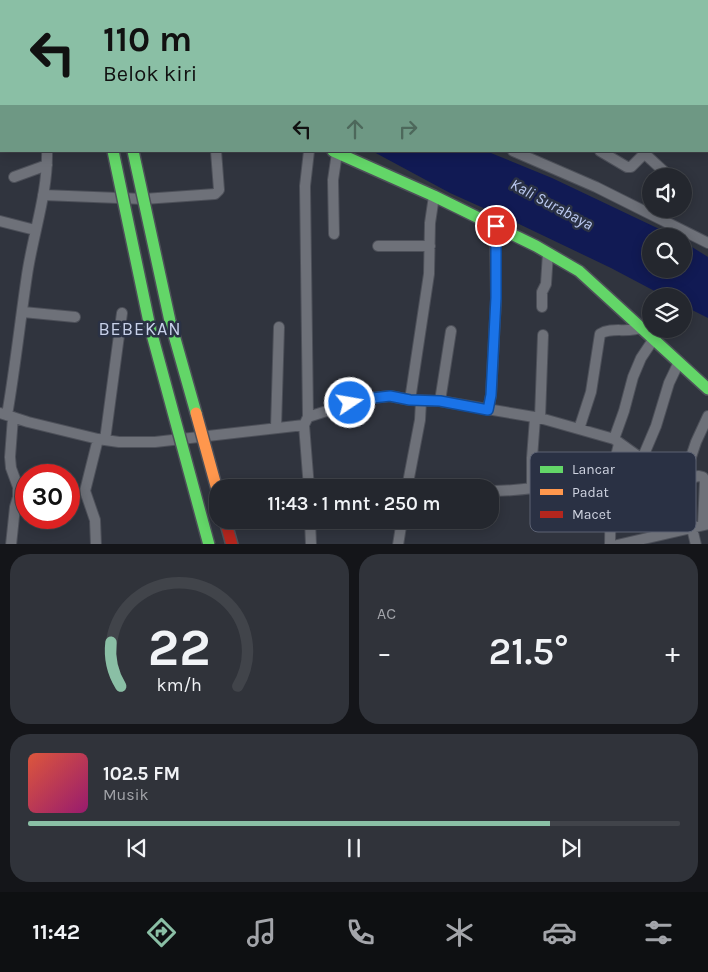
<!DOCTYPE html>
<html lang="id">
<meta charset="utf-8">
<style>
:root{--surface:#24272e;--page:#30333a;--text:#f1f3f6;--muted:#a3a5aa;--line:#41444a;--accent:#8abfa5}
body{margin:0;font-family:Karla,sans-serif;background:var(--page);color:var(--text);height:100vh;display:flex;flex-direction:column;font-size:19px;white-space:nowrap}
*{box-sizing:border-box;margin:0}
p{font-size:16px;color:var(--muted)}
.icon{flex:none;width:28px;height:28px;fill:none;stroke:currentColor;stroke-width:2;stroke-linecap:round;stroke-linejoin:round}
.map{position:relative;height:544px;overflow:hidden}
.panel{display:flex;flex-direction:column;gap:10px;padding:10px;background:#141519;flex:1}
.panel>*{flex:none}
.banner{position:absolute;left:0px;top:0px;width:709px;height:152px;box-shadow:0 2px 12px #0003,0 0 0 1px var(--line);background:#8abfa5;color:#111;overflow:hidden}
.buttons{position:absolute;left:642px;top:168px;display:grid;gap:10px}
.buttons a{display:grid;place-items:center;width:50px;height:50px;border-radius:50%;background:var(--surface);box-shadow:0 2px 12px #0003,0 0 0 1px var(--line);font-size:25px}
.speed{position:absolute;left:15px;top:464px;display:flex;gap:10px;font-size:25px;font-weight:700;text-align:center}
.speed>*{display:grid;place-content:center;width:65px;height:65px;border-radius:50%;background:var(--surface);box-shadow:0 2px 12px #0003,0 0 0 1px var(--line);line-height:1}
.speed .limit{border:8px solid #d22;background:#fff;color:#111}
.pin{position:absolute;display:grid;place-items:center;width:42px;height:42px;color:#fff;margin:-21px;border:2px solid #fff;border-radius:50%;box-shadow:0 1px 5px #0007}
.me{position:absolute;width:55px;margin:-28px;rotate:78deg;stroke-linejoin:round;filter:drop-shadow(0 0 4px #0008)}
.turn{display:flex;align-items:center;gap:18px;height:105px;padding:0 20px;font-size:22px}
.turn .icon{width:65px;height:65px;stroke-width:2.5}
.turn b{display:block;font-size:35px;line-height:42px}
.lanes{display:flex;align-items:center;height:48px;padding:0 20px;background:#0003;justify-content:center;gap:25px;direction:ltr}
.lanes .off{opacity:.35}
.big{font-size:38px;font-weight:600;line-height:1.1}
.panel .widget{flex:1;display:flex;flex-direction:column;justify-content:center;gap:8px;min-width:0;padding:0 18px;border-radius:20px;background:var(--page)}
.panel .dial{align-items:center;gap:0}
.dial svg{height:130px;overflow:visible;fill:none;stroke:var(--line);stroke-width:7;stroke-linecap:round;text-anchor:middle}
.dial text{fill:var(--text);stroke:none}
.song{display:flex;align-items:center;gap:15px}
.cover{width:60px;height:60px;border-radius:8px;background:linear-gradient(135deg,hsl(10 70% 55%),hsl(320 70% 35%))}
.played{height:5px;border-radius:2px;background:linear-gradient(90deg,var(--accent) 80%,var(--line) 80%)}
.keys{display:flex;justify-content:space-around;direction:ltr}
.heat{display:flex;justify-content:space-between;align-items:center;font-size:28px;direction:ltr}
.panel .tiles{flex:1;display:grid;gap:10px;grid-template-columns:1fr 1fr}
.widget:last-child{grid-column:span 2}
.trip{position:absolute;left:209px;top:479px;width:290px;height:50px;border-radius:20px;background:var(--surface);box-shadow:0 2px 12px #0003,0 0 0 1px var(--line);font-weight:600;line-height:50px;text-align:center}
.menu{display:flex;height:80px;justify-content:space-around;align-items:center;background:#0e1012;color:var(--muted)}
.menu .icon{width:35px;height:35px}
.menu .on{color:var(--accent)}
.menu b{font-size:22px;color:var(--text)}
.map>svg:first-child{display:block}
.green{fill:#2d3a61}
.water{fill:#111a54}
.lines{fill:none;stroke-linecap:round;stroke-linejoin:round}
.street-casing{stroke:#4d5059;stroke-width:12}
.fast-casing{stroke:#4d5059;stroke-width:14}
.slow-casing{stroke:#4d5059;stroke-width:14}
.jam-casing{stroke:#4d5059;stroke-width:14}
.street{stroke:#6e7179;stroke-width:10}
.fast{stroke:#63d668;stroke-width:11}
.slow{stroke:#ff974d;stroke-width:11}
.jam{stroke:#b3261e;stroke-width:11}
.fast-bridge-casing{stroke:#4d5059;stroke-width:14;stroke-linecap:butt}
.slow-bridge-casing{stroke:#4d5059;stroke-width:14;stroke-linecap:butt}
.fast-bridge{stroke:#63d668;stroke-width:11}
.slow-bridge{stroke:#ff974d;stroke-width:11}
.route-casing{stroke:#114b97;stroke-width:12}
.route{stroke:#1a73e8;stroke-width:9}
.labels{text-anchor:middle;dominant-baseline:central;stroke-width:5;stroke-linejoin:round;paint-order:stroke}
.water-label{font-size:16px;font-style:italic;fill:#bbc9f1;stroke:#2a3144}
.quarter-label{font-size:18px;letter-spacing:1px;fill:#c7d0e9;stroke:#2a3144}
.key{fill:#2a3144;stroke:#5c6273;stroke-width:1}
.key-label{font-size:14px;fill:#cfd3e0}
</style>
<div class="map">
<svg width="708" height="545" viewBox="0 0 708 545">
<rect width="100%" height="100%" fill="#30343e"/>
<path class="green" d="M422,0H515L514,1Z"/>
<path class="water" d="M143,0H232L234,1H144Z
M372,151H486L552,178L674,236H651V269H684V242L708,257V318L684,306V296H664L611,268L519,224L450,193Z"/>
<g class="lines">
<defs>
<path id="street" d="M240,0L242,1
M325,0L327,1
M413,0L415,1
M23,1V0
M365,1L366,0
M502,1L503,0
M0,55H1
M708,99V98
M513,151L596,187L708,243
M600,151L627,167H631L642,156L645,154L669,176
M14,177L47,165
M43,195L144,199L215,194L219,190L216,151
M0,221L35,230
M334,234L333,180L337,153
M378,246H430
M542,307V292L546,284L548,253
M23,312L75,317
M410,400L429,274L430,223L434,196
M440,401L451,331
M488,410L491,395L496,299L495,226
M0,413L28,422L98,439L119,442H155L304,425L308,417L364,399L390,396L410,400L440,401L540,418L614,439L642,459L649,467L665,479L679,480L699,476L703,477L705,481L703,525
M7,415C15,369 20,322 27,275C33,234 48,193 47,151
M308,417L305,186L309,151
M540,418L543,335
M304,425L309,488
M276,428L279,327
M579,429L591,392L600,334C612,326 629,334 642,327
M614,439L624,411L633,377L641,358L653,340
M105,440L122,313
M642,459L656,426L669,383L679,362
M684,478L696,442L708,416
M407,488L420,420L421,401
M532,488V458L535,418
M490,491C531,491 571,482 611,476
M310,520L311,545
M692,528L696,545
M11,545L15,507L18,497V487L11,468L10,457L13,417
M96,545L95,520L85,491L98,439
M398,545L402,520
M610,545L611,476L619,444
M617,545L708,524"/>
<path id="fast" d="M110,0V1
M649,0L651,1
M333,151L434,196L536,246L579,271L708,389"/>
<path id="slow" d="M89,0V1
M99,0L100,1
M708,36V37"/>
<path id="jam" d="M225,520L232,545"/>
</defs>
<use href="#street" class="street-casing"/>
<use href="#fast" class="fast-casing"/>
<use href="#slow" class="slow-casing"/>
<use href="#jam" class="jam-casing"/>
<use href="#street" class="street"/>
<use href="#fast" class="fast"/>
<use href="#slow" class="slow"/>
<use href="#jam" class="jam"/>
<defs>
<path id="fast-bridge" d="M113,151L150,327L209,545
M133,151L170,321L196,413"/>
<path id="slow-bridge" d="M196,413L218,493"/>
</defs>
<use href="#fast-bridge" class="fast-bridge-casing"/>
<use href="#slow-bridge" class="slow-bridge-casing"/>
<use href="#fast-bridge" class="fast-bridge"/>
<use href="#slow-bridge" class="slow-bridge"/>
</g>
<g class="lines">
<defs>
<path id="route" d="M350,403L364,399L390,396L410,400L440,401L488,410L491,395L496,298V226"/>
</defs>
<use href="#route" class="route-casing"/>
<use href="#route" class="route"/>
</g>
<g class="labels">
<g class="water-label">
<text transform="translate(552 204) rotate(28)">Kali Surabaya</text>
</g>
<g class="quarter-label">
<text x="140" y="329">BEBEKAN</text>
</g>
</g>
<rect x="530" y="452" width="166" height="80" rx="8" class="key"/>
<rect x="540" y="466" width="23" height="7" fill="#63d668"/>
<rect x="540" y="489" width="23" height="6" fill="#ff974d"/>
<rect x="540" y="511" width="23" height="7" fill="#b3261e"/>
<g class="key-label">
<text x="572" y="474">Lancar</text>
<text x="572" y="497">Padat</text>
<text x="572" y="519">Macet</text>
</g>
</svg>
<div class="buttons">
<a><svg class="icon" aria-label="sound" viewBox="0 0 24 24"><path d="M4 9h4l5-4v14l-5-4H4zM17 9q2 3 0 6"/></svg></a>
<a><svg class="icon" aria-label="search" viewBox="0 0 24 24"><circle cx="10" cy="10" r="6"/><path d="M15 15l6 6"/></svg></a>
<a><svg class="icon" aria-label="layers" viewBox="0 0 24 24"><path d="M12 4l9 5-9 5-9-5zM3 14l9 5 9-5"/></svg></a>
</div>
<div class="speed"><div class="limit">30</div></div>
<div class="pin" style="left:496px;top:226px;background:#d93025"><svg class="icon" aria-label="arrive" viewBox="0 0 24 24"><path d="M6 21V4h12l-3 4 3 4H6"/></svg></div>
<svg class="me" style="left:350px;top:403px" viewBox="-20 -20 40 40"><circle r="17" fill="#1a73e8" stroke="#fff" stroke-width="3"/><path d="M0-11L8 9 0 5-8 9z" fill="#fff"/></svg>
<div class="trip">11:43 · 1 mnt · 250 m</div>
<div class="banner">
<div class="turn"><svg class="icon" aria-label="left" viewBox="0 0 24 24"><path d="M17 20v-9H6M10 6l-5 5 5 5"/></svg><div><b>110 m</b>Belok kiri</div></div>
<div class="lanes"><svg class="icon" aria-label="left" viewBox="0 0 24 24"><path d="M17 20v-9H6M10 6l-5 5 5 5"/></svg><svg class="icon off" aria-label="ahead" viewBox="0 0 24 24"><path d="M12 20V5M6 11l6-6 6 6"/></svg><svg class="icon off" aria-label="right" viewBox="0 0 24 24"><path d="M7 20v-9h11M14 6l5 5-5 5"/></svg></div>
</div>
</div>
<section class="panel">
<div class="tiles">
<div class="widget dial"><svg viewBox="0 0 100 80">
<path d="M14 69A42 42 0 1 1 86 69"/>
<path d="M14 69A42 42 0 0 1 8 42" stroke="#8abfa5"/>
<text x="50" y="56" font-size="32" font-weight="700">22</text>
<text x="50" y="72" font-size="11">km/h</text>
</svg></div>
<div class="widget"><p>AC</p>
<div class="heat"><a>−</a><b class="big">21.5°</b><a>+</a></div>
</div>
<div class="widget">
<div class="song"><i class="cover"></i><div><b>102.5 FM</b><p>Musik</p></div></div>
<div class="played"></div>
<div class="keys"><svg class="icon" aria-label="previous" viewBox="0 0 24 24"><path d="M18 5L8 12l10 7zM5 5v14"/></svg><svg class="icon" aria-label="pause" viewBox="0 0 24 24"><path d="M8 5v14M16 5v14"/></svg><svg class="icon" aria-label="next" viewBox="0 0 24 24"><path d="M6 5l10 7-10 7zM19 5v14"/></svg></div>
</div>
</div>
</section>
<nav class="menu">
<b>11:42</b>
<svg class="icon on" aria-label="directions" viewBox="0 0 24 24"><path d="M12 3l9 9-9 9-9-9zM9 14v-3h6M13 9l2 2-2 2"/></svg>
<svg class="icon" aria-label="music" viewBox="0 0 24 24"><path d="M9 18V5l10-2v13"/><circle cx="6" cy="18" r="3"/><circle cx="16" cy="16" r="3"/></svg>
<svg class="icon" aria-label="phone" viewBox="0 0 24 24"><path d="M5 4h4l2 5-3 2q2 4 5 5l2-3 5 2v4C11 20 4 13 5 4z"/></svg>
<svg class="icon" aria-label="climate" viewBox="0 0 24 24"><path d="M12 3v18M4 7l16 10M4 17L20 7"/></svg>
<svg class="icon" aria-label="car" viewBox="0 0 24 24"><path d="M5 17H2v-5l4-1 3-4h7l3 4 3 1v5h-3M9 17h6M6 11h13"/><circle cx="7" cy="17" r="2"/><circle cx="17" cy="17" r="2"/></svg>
<svg class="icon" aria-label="filters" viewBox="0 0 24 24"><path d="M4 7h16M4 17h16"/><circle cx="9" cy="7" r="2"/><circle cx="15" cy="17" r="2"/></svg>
</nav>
